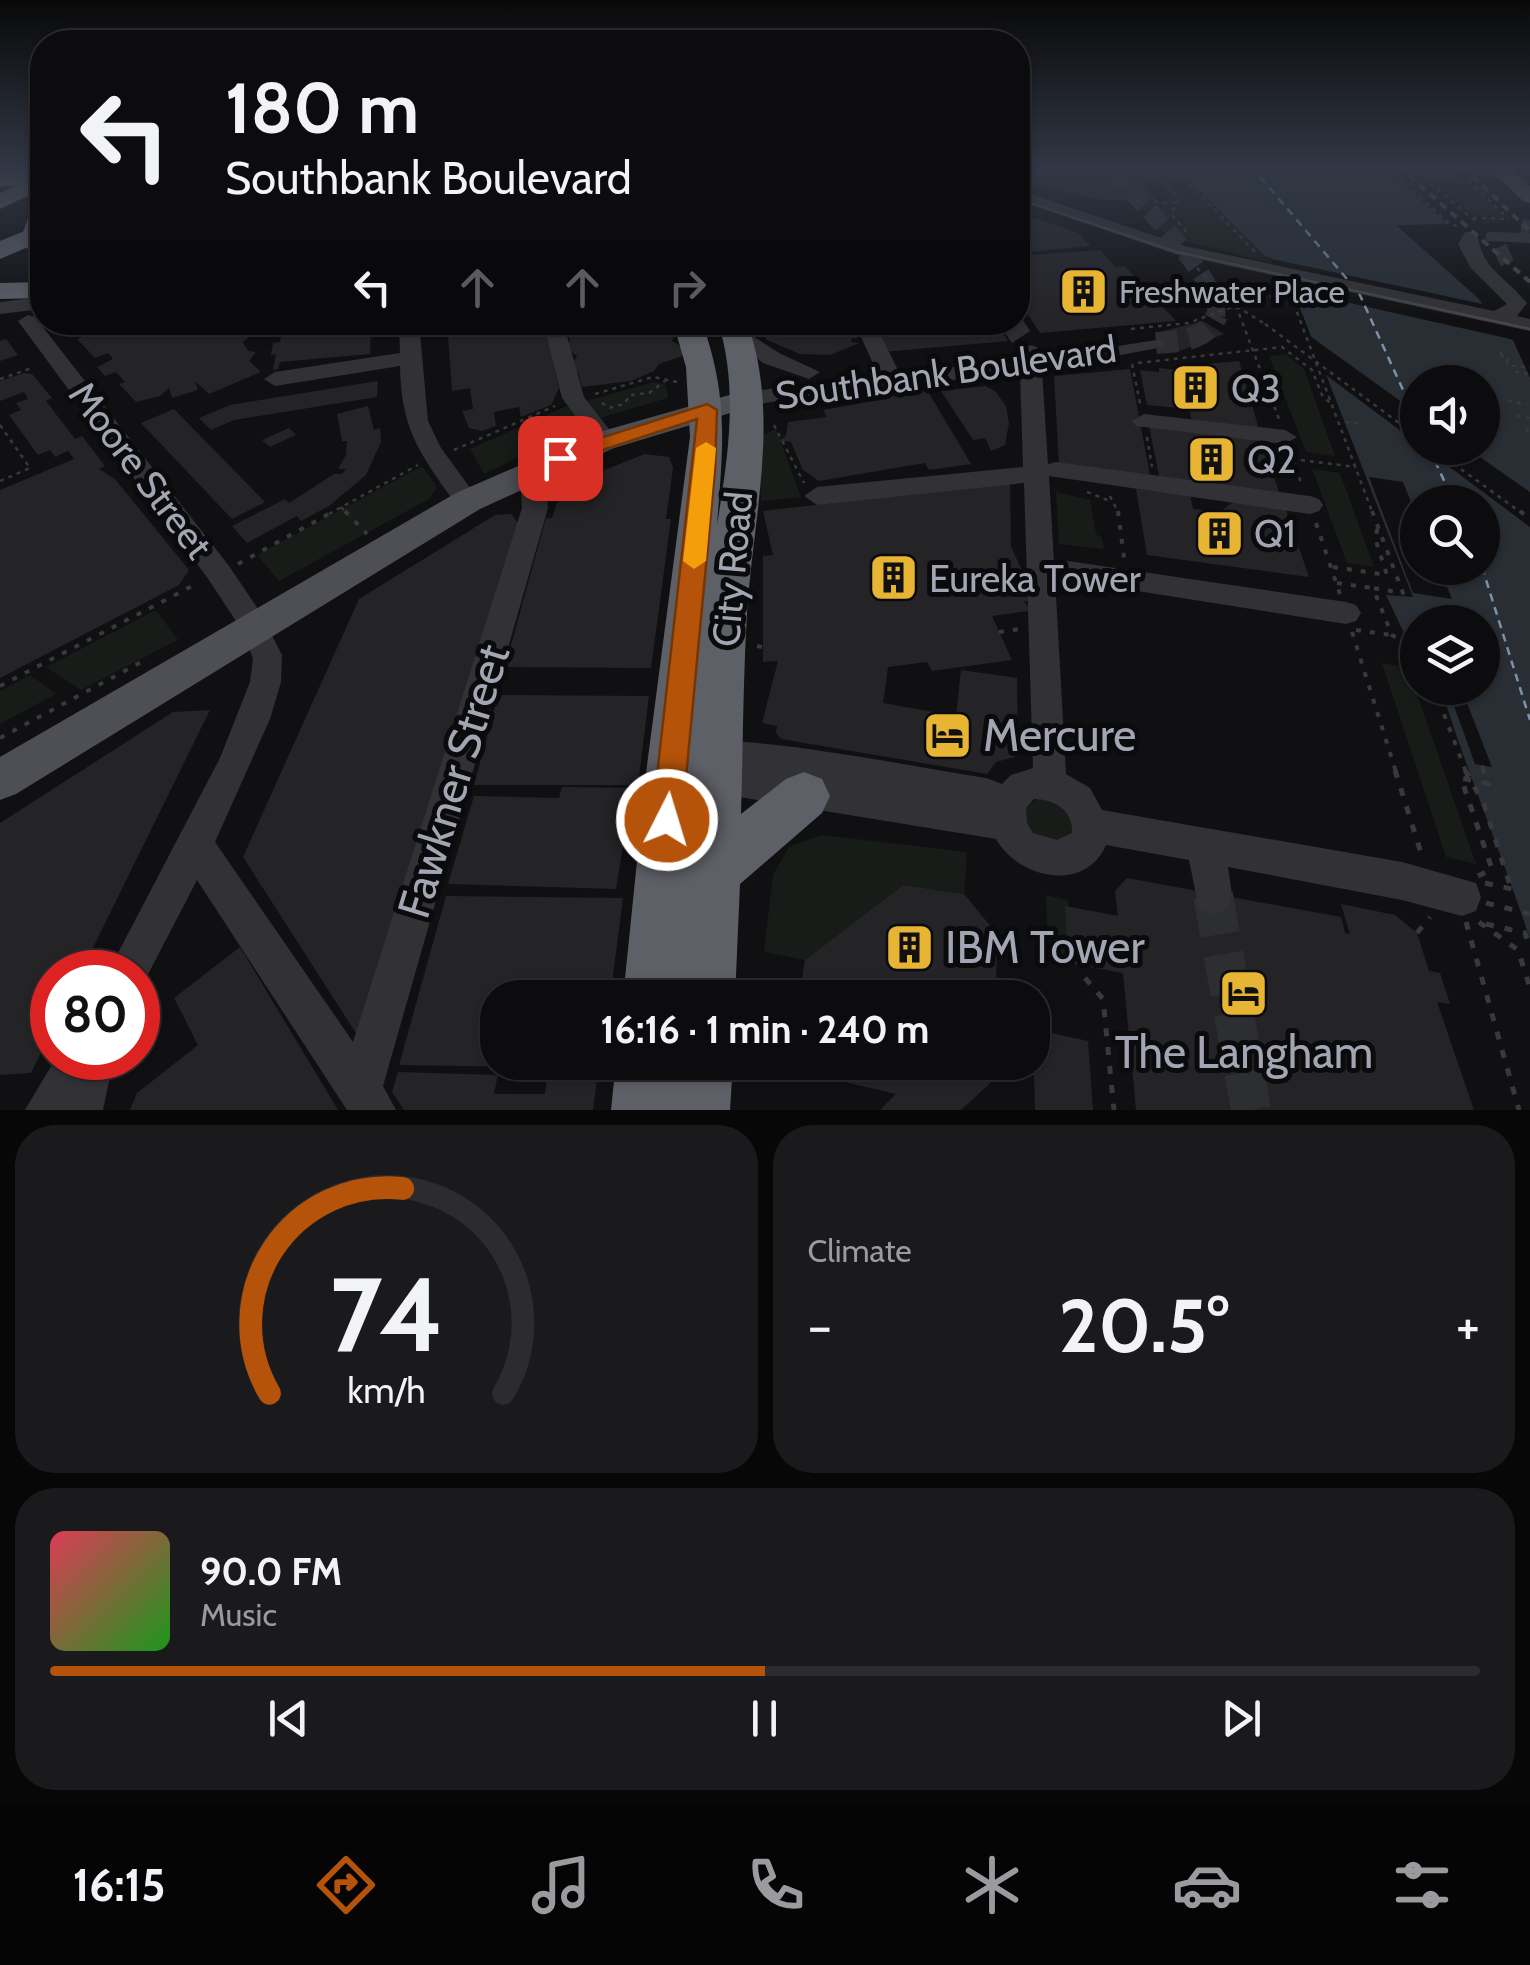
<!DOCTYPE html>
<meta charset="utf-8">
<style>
:root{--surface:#0c0c0e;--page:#1a1a1c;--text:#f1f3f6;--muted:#9a9b9e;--line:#2c2c2e;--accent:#b45309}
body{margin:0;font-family:Cabin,sans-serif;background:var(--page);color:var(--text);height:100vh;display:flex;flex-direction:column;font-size:38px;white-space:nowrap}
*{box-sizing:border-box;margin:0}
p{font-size:32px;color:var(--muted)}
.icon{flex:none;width:55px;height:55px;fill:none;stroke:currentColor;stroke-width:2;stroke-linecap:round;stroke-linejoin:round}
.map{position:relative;height:1110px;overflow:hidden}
.side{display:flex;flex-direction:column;gap:15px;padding:15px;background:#070708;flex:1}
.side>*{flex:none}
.hud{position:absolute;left:30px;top:30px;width:1000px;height:305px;border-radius:40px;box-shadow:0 2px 8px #0004,0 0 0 2px var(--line);background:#0c0c0e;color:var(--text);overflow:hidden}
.buttons{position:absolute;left:1400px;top:365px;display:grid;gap:20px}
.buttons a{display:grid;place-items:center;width:100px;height:100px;border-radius:50%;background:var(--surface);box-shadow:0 2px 8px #0004,0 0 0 2px var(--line);font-size:50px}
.speed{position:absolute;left:30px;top:950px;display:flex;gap:20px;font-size:50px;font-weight:700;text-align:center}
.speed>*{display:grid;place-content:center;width:130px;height:130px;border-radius:50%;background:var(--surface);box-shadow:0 2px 8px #0004,0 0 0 2px var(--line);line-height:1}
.speed .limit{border:15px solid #d22;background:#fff;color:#111}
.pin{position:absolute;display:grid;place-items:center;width:85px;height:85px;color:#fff;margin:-42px;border-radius:20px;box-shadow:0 5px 15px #0006}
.me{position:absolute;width:110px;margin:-55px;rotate:5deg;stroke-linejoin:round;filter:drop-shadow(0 0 8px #0008)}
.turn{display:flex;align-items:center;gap:35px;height:210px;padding:0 30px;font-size:45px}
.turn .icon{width:130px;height:130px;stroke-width:2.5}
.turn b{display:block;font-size:70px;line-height:85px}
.lanes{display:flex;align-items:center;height:95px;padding:0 30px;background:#0003;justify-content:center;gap:50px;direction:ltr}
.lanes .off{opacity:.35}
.big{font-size:75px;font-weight:800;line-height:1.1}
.side .tile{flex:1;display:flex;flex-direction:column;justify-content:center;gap:15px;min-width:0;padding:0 35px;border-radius:40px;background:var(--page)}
.side .dial{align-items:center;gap:0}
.dial svg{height:260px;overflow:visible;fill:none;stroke:var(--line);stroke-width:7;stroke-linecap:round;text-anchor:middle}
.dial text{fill:var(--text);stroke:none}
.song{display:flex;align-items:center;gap:30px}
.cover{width:120px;height:120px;border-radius:15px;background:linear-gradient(135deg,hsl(350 70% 55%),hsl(120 70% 35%))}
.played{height:10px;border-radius:5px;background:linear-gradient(90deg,var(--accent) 50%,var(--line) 50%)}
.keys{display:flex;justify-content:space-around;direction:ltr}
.heat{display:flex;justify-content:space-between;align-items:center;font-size:55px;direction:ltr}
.side .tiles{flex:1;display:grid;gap:15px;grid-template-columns:1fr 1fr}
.tile:last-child{grid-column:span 2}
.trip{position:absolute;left:480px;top:980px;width:570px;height:100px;border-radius:40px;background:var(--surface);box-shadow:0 2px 8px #0004,0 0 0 2px var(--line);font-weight:800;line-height:100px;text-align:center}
.tabs{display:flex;height:160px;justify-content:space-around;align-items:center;background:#050506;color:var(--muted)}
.tabs .icon{width:70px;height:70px}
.tabs .current{color:var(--accent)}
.tabs b{font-size:45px;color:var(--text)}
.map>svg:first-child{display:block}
.green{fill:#171c18}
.water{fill:#282e34;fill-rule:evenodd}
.pier{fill:#101012}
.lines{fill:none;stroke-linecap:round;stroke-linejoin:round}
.ferry{stroke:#7a92ac;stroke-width:2.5;stroke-dasharray:8 6;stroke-linecap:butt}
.building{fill:#242326}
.minor-tunnel-far2{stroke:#2d2e32;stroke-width:18;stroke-dasharray:18 9;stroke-linecap:butt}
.minor-tunnel-far1{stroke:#2d2e32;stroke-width:22;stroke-dasharray:22 11;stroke-linecap:butt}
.minor-tunnel{stroke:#2d2e32;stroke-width:40;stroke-dasharray:40 20;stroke-linecap:butt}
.path-far2{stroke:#38393d;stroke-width:2.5;stroke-dasharray:4 5;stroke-linecap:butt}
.path-far1{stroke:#38393d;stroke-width:4;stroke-dasharray:5 9;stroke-linecap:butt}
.path{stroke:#38393d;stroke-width:5;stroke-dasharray:8 11;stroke-linecap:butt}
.minor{fill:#323236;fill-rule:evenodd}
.major{fill:#4e4f55;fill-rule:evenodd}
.highway{fill:#5e6067;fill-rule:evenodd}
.tram{stroke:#45464b;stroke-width:2.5}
.rail{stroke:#45464b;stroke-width:4;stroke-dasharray:8 6;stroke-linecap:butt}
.path-bridge{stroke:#38393d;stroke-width:2.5;stroke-dasharray:4 5;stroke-linecap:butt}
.highway-bridge{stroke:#5e6067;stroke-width:25}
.route{fill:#b45309;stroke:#753606;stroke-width:2.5}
.slow{fill:#f59e0b}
.labels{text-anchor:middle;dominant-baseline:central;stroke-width:10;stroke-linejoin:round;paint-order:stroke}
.far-poi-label{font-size:32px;fill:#a2a6b2;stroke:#0b0b0d;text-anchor:start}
.street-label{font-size:38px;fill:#a2a6b2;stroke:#0b0b0d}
.poi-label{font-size:38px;fill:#a2a6b2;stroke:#0b0b0d;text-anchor:start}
.near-poi-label{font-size:45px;fill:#a2a6b2;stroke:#0b0b0d;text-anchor:start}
.near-street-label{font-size:45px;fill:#a2a6b2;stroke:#0b0b0d}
</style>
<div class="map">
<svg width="1530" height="1110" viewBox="0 0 1530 1110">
<rect width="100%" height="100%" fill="#101012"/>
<path class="green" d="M1140,167H1176L1274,264L1166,236L1138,204L1171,200L1155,182L1131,183L1129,179L1141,174Z
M1412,167C1461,166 1472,185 1505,217L1489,219L1505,223L1483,224L1479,219L1488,218L1475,216Z
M1286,354L1304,369L1335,456L1306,452L1269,356Z
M654,382L666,385L668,398L600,418L586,401Z
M569,405L585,424L484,474L470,449Z
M776,429L801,497L761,501L760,436Z
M422,466L437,487L429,499L279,581L257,555Z
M1312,469L1340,473L1374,567L1347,563Z
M1056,492L1090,500L1096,534L1102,538L1104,549L1059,544Z
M156,610L178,640L81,690L46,667Z
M1382,663L1408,668L1476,864L1446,857Z
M30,675L56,694L0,724V691Z
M1037,799L1052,800L1071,815L1074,831L1065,842L1032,835L1024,821L1026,807Z
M821,835L967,852L964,894L903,885L805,960L764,952L773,875L789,847Z
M1046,895L1068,900L1071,955L1062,962L1048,951Z"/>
<path class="water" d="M1176,167H1383L1448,224L1396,225L1479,299L1506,338L1513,340L1530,378V939C1502,854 1467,773 1441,688H1482V622H1418L1417,643L1404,633L1386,595L1413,597L1298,303L1292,297L1280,295L1278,290L1283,287L1272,259L1264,255ZM1418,382H1482V448H1418ZM1418,502H1482V568H1418Z"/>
<path class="pier" d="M1272,259L1483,304L1506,338L1283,288Z
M1303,331L1417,413V443L1318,369Z
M1424,448H1467L1530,492V527Z
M1369,477L1403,482L1417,517L1418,568H1439L1452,599L1413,593Z
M1450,695L1465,698L1492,767L1475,764Z"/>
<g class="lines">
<path class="ferry" d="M1251,166L1347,279
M1359,293L1418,423
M1429,448L1454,502
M1482,567L1530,720"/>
</g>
<path class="building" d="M1018,166H1140L1139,177L1128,178L1131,183L1142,182L1157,200H1102L1032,185L1028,181L1018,180Z
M1018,212L1078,233L1091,246L1018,253Z
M1100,250L1116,267L1125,266L1176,321L1040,333L1018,300V256Z
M1203,321L1224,334L1180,351L1155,333Z
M125,322H278L277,328L252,335L243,342L248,351L256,352L249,361L261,372L209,394L195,381L198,390L172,398L169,388L160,396L136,402L119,384L125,382L116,372L105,376L97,367L113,359L108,353L95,358L77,339L113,325L118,329L128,326Z
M284,322H371L370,354L280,362L278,369L273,370L276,354L271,355L273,343L280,342Z
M447,322H544L559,388L551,405L521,417L519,407L494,412L496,426L482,431L469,428L462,411L473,409L470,388L452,391Z
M565,322L679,325L672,341L691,353L659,364L654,371L631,381L582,387L578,372L567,373L577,356L560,344L570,342Z
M759,322H846L858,339L852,338L851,342L859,343L830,355L800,354L767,340L763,335L769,336L767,325Z
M860,322H997L1008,341L882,352Z
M6,339L18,355L0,361V341Z
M1239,361L1259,429L1192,421L1189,409L1147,405L1140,370L1159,372V368L1178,370L1177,367L1195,369L1194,365Z
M1130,369L1150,475L1059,464L1054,376Z
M24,373L32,374L52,398L46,401L75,439L82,436L105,466L99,469L115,479L189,570L179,585L0,678V490L74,459L68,451L55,457L50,450L38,455L9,415L21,410L16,403L28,399L24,392L0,401V381Z
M378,381L377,397L234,420L211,430L199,418L230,405Z
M985,386L995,391L1006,406L1009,423L1005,445L991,451L985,438L973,440L941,391Z
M926,388L971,464L929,470L925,463L819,481L803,470L791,442L778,441L786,436L788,422L827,417L823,410L891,398L889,393Z
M368,406L374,430L380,428L381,442L366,475L329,506L301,521L297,516L247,543L232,526L285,499L289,503L334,474H342L346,469H338L346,455L347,441H342L337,414Z
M174,409L265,502L232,519L141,423Z
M1149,426L1261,438L1280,495L1160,480Z
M289,428L296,435L270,447L262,440Z
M645,454L669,457L673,468L666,519H671L651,668L505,667L546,518H552L560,493L574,482Z
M1010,483L1011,547L1036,600L1024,601L1030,611L992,616L1012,660L932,671L927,662L888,667L883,703L956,716L961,670L1017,678L1018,756L996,762L987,774L781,739L776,733L777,726L762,723L778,661L763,662V556L773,555L763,511Z
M1136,489L1190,495L1193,509L1219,512L1235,501L1285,507L1309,577L1147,555Z
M511,514L518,523L361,1041L243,857L359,599L495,515Z
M498,695L649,696L638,785H474Z
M210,710L81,972H52V1030L31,1073L0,1075V823L173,712Z
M562,787L632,788L616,889L448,884L474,796L559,798Z
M1127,878L1341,917L1345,933L1350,934L1341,904L1395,915L1417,933L1429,971L1440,973L1450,1004L1437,1002L1474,1110H1136L1123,973L1068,963L1065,906L1118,916L1115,891Z
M903,885L964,894L997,934L996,998H799L805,960Z
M446,896L623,898L610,998H498V1062H601L600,1068L399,1065Z
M240,947L338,1110H130L137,1093L198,1045L174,998Z
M1033,1029L1088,1041L1093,1110H1035Z
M811,1062H1013L961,1110H880L896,1094L819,1076Z
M398,1072L498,1075L494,1094H545L547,1078H597L593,1110H404L392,1092Z"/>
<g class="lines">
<path class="minor-tunnel-far2" d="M1113,172C1137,198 1224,283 1216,317
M1521,228L1530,229
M1497,258L1510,252"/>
<path class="minor-tunnel-far1" d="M1011,322L1021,337
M1156,343C1181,341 1206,341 1217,315"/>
<path class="minor-tunnel" d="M1213,895L1251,1110"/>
<path class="path-far2" d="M1149,166L1179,199L1171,214L1190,236
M1386,166L1452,226L1459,225
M1410,166L1475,221
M1156,173L1186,180L1255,252
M1469,180L1508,219
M1127,200L1177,203
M1473,218L1508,219
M1197,268L1236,306L1279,419
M1148,291L1236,306L1265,324
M1131,329L1188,323L1262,296L1292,299L1373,514
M1138,363L1282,347L1312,370L1322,395L1333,406
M1132,364L1141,408
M1508,365L1499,351L1513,366L1530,367
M1515,372L1530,374
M0,379L32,368
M595,394L653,377L677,382
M1508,401L1527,404
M602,403L609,408L624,404L630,395L649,393L665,381
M1517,416L1530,418
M1345,422L1362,424
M0,425L30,468L0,481
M774,425L804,483
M1525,430L1530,431
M1147,437L1152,467
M1432,448L1523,514
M454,450L555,406
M1290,452L1302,485
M1292,459L1356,467
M1087,492L1110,501
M1110,496L1119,514
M341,507L348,514
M329,514L418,465"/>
<path class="path-far1" d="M345,511L367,534
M1118,511L1124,558
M1372,511L1403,593L1373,588L1392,635L1418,652
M1520,511L1530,519
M1316,523L1340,594
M238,564L334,511
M1333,567L1387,575L1375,538L1378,527
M1337,583L1372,588
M1356,630L1391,635
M999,632L1020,629
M1352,632L1396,772
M757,646L762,647
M0,686L198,583
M1434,688L1466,772
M0,738L145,660
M1482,766L1484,772"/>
<path class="path" d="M1395,770L1422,856
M1465,770L1484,804L1511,888
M1478,876L1492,869L1461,778L1489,784L1483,770
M1485,883L1512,889
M1486,903L1530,914
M1466,922L1519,1110
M1479,922L1518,950L1530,988
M1486,924L1525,933L1530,949
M1417,933L1430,917
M1085,978L1103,999L1114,1110"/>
<path class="minor" d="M1446,166H1483L1514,175L1506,180Z
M1018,190L1185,246L1494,311L1507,304L1470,267L1458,244L1465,232H1477C1482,270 1503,274 1527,303L1517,316L1530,319V331L1175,254L1018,200Z
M1492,232L1530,233V243L1486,241V233Z
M42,297V309L0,314V302Z
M28,315L35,317L229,566L260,612L282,655L281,682L270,719L215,842L353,1042L522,508L521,492L509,475L512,469H530L547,491L548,508L383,1086L396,1110H347L197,880L142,986L138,988V972H108L220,758L250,682L253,658L241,629L209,580L18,321Z
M399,322H419L428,421L441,448L474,493L470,499H452C418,451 401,427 400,366L275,386L264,379L275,372L400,353Z
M543,322H563L584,397L612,433L608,438H592L562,398Z
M854,322H874L899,372L1020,361L1019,351L1030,345L1037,347L1041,358L1163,339L1166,343L1163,347L1042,370L1048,464L1056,462L1310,496L1319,499L1323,505L1319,511L1310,514L1049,476L1054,562L1061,560L1346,602L1356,605L1361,613L1356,621L1346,624L1055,578L1066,774L1090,788L1102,810L1402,862L1476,883L1481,897L1476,911L1462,916L1402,900L1228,867L1232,895L1227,909L1213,914L1199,909L1189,860L1106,845C1085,894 1018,878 996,839L696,790L691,779L698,767L688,755L693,744C733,730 931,770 986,778L1002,784L1011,775L1033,768L1024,483L817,505L804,496L817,487L1023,467L1020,373L833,392L747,406L736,399L747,392L878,374ZM1034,799C1054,799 1074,811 1072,833L1057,840L1033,833L1027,823L1026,808Z
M736,325L779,353L820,372L809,379L763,363L729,335L726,331Z
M1144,414L1285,430L1297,437L1285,444L1136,426L1132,421Z
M56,1058H114L103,1110H25Z"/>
<path class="major" d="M1487,166H1508L1530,186V203L1523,201Z
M747,390L757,393L761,399L757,405L614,448L480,509L16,794L0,800V757L456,493L592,434Z"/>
<path class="highway" d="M42,173V189L0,209V193Z
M42,224V241L0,259V241Z
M42,282V298L0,299V283Z
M673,322H702C729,398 723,447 717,525C728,457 739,389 718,322H747C781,416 753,517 747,613C743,680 743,747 741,814L786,779L804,772L822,779L830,796L822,813L740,884L735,998H623L646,773L690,437L686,367Z
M616,1062H733L730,1110H611Z"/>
<path class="tram" d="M1504,166L1530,189
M1018,199L1177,252L1530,329"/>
<path class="rail" d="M1398,166L1530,282
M1462,166L1530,231"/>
<path class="path-bridge" d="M1265,324L1418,437"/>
<path class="highway-bridge" d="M0,174L42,172
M42,216L35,236L42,249"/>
</g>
<linearGradient id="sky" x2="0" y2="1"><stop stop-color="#09090a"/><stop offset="0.52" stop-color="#313744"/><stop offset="1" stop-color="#313744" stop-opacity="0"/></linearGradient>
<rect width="1530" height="322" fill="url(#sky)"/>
<path class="route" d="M707,404L717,410L715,470L682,820L678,830L667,834L657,830L652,820L697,419L560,464L550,458L553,453Z"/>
<path class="slow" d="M706,442L716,448L706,561L694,569L683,561L696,448Z"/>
<defs>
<symbol id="building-square" viewBox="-11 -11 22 22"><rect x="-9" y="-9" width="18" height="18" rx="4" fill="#e7b533" stroke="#0b0b0d"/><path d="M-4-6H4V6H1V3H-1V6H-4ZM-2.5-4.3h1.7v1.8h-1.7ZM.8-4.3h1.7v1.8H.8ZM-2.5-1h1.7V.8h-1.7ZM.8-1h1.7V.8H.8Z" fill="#111"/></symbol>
<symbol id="hotel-square" viewBox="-11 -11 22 22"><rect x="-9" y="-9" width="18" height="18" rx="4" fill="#e7b533" stroke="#0b0b0d"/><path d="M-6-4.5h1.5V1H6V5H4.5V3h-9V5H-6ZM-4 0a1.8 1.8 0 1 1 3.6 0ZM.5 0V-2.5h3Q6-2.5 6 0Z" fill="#111"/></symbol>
</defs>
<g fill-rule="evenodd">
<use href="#building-square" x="1056" y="264" width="55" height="55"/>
<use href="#building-square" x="1168" y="360" width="55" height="55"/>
<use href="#building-square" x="1184" y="432" width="55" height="55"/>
<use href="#building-square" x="1192" y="506" width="55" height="55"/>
<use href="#building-square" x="866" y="550" width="55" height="55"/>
<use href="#hotel-square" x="920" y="708" width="55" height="55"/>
<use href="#building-square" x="882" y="920" width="55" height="55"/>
<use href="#hotel-square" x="1216" y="966" width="55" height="55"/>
</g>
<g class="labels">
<g class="far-poi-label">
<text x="1119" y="291">Freshwater Place</text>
</g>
<g class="street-label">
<text transform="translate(946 372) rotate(-8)">Southbank Boulevard</text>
<text transform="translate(141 470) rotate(53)">Moore Street</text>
<text transform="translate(732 569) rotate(-85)">City Road</text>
</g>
<g class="poi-label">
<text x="1231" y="388">Q3</text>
<text x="1247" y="459">Q2</text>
<text x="1254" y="533">Q1</text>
<text x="929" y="578">Eureka Tower</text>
</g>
<g class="near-poi-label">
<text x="983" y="735">Mercure</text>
<text x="945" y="947">IBM Tower</text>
<text x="1244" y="1052" text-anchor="middle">The Langham</text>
</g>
<g class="near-street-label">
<text transform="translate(453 781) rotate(-73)">Fawkner Street</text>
</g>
</g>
</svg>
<div class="buttons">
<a><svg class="icon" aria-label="sound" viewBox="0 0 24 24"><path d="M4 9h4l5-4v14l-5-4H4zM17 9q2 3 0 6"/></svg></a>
<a><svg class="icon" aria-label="search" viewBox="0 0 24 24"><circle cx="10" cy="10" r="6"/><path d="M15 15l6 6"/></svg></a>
<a><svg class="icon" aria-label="layers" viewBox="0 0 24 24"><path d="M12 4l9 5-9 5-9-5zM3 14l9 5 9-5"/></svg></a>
</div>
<div class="speed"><div class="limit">80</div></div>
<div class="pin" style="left:560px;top:458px;background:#d93025"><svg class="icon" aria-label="arrive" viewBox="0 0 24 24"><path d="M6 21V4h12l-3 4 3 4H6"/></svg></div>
<svg class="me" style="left:667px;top:820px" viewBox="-20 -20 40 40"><circle r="17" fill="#b45309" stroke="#fff" stroke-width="3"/><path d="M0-11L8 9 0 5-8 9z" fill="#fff"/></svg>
<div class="trip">16:16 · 1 min · 240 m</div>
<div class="hud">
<div class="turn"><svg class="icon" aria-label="left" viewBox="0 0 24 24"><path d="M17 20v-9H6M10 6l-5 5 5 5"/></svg><div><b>180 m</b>Southbank Boulevard</div></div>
<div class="lanes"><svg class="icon" aria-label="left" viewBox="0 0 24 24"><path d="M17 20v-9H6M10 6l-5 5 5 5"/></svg><svg class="icon off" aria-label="ahead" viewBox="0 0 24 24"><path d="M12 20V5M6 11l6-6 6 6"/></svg><svg class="icon off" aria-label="ahead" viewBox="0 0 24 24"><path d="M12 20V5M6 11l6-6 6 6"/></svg><svg class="icon off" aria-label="right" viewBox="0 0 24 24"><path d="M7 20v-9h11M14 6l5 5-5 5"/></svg></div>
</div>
</div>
<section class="side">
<div class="tiles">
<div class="tile dial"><svg viewBox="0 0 100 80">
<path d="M14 69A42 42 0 1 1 86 69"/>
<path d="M14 69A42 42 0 0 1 55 6" stroke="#b45309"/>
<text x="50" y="56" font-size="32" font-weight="700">74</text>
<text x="50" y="72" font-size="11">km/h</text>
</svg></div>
<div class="tile"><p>Climate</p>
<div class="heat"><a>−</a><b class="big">20.5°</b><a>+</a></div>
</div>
<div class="tile">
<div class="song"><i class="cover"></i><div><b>90.0 FM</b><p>Music</p></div></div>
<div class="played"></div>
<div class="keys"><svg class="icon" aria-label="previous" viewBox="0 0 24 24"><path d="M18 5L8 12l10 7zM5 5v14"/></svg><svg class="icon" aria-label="pause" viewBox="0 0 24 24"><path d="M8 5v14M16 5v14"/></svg><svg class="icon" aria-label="next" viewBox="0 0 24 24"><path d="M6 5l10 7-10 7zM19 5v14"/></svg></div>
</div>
</div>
</section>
<nav class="tabs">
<b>16:15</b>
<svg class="icon current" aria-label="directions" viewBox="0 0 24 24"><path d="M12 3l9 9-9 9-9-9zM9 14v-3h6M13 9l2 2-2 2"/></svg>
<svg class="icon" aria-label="music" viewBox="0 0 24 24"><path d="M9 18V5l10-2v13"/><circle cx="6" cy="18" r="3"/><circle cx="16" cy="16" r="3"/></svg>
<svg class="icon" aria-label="phone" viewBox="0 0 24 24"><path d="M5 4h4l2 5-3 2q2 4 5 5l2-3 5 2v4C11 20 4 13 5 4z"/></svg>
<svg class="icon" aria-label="climate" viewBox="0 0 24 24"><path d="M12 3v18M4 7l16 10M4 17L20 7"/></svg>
<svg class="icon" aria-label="car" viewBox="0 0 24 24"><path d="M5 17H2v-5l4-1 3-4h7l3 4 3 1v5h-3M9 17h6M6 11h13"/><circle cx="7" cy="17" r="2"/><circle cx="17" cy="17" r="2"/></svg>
<svg class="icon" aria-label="filters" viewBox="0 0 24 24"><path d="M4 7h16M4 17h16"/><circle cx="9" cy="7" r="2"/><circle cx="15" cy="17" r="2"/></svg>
</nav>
